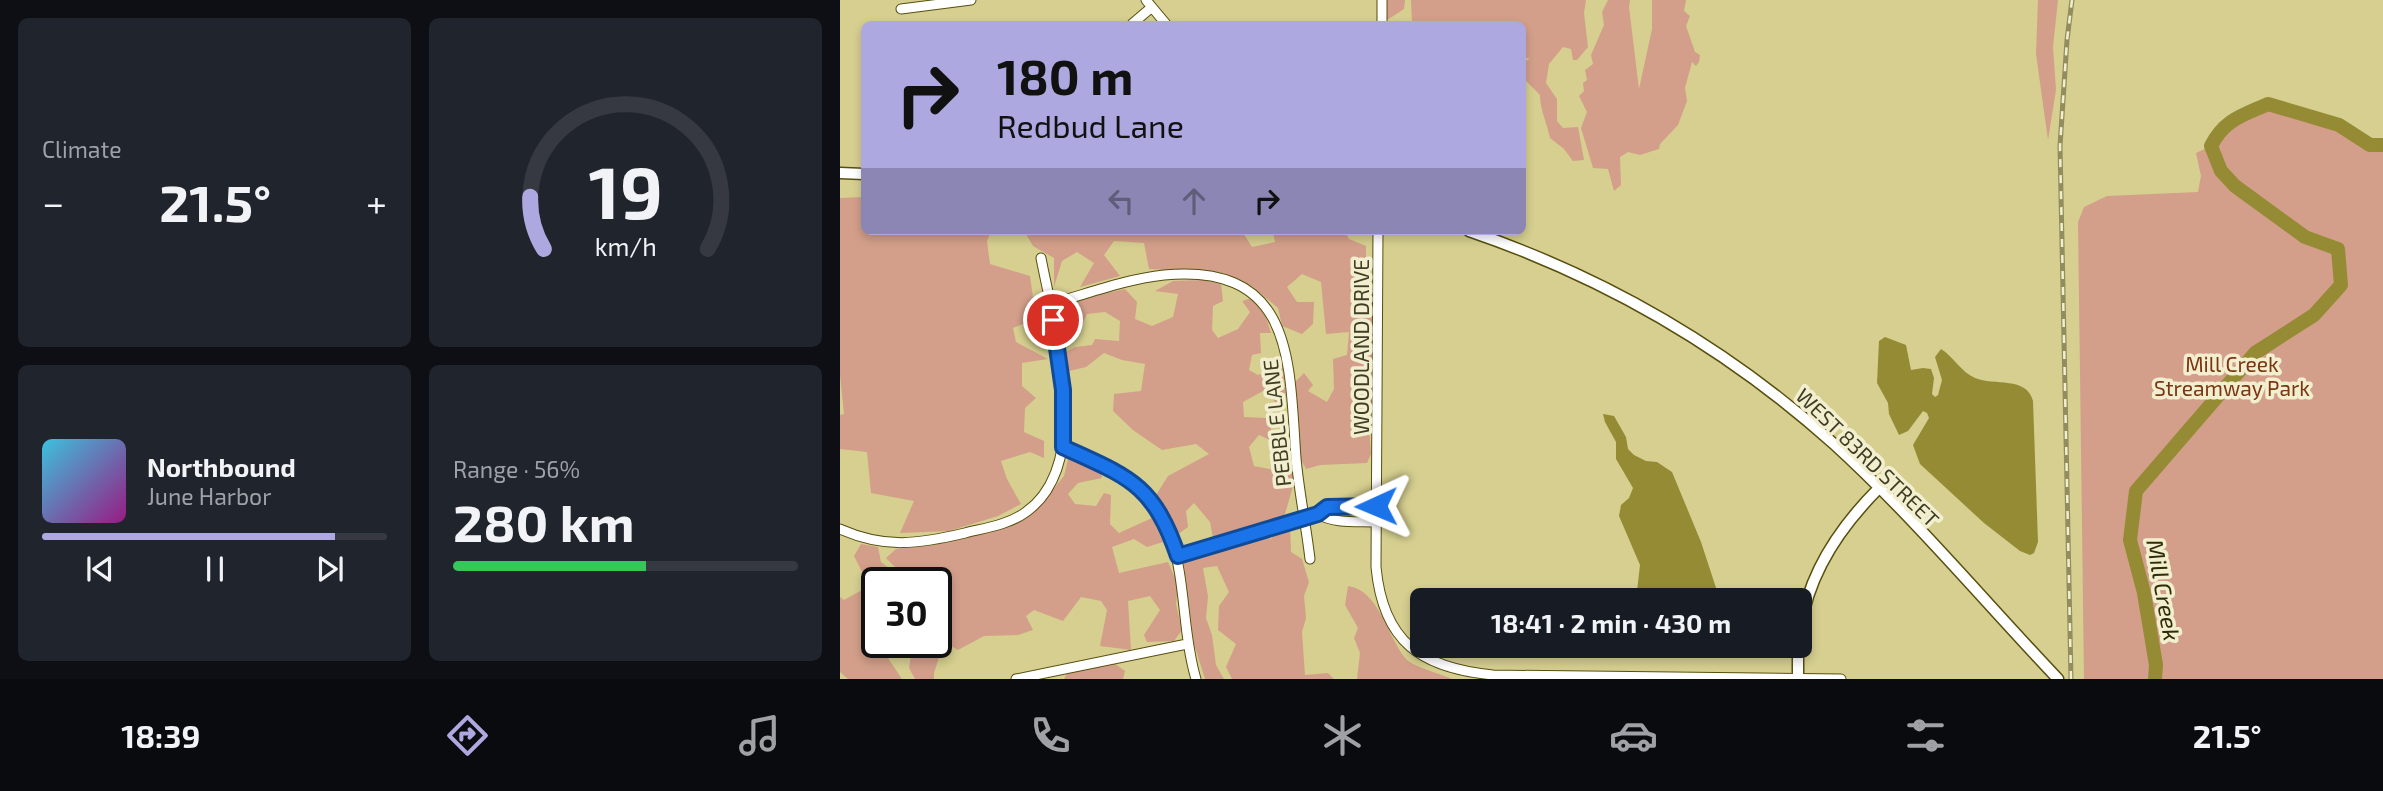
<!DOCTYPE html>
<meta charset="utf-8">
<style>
:root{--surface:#171b24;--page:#20242c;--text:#f1f3f6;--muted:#9ea1a6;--line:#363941;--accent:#aea8e0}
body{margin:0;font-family:"Exo 2",sans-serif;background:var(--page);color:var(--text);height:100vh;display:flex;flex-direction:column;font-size:26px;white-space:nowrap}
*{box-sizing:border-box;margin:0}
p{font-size:23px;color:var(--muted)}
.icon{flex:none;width:38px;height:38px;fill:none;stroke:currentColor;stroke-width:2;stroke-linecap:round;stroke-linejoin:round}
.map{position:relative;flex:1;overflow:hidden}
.panel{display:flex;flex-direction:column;gap:18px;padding:18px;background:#0d0f14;width:840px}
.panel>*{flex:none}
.top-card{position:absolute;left:21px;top:21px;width:665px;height:214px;border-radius:10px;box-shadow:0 4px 10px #0003;background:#aea8e0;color:#111;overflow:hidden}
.speed{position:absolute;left:21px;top:567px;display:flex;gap:14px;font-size:35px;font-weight:700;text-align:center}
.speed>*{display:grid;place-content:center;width:91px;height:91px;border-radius:50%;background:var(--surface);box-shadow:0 4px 10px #0003;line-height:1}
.speed .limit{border:4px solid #111;border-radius:10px;background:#fff;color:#111}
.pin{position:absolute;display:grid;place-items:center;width:60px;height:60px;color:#fff;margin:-30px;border:4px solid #fff;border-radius:50%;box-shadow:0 2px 7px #0007}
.me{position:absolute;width:77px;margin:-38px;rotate:269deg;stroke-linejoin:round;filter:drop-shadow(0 0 5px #0008)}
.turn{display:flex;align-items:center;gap:24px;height:147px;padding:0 21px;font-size:32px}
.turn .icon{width:91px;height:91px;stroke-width:2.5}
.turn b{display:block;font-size:49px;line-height:60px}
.lanes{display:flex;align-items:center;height:66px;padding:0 21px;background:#0003;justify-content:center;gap:35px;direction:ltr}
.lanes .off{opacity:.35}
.big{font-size:52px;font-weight:700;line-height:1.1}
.panel .widget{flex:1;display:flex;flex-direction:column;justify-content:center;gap:10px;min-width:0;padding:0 24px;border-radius:10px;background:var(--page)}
.panel .dial{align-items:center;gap:0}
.dial svg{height:182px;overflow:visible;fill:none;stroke:var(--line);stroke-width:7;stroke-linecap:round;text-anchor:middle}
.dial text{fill:var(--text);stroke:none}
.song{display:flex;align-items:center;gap:21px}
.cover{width:84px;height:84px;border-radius:10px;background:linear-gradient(135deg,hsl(190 70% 55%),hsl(310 70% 35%))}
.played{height:7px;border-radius:4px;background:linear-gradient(90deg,var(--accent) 85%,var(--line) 85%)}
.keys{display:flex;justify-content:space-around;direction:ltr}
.heat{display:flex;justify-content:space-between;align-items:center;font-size:38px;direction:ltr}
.charge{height:10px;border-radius:5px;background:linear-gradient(90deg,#34c759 56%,var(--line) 0)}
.panel .tiles{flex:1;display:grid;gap:18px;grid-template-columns:repeat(2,1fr)}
.trip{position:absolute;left:570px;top:588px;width:402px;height:70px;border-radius:10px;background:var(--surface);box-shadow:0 4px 10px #0003;font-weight:700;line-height:70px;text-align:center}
.tabs{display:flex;height:112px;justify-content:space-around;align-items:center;background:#090b0e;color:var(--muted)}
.tabs .icon{width:49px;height:49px}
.tabs .on{color:var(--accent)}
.tabs b{font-size:32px;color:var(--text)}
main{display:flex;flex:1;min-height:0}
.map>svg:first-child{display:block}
.green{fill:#d39f8a}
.water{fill:#958b34}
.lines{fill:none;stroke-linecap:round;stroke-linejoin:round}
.river{stroke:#958b34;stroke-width:14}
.minor-casing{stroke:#564f0d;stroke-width:11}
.major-casing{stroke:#564f0d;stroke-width:13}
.minor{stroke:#fff;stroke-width:9}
.major{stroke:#fff;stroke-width:10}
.rail-casing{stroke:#928d5f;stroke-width:5}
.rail{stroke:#f2efd0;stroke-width:2.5;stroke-dasharray:8;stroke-linecap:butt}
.route-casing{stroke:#114b97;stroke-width:18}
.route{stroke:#1a73e8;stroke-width:12}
.labels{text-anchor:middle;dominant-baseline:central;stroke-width:7;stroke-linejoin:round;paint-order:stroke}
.street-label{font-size:21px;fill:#403d23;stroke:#f2efd0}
.park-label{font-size:21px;fill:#7c3411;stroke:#f2efd0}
.water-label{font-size:23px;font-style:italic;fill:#2f2b04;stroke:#f2efd0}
</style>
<main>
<section class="panel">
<div class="tiles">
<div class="widget"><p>Climate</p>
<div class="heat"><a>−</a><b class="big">21.5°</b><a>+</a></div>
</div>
<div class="widget dial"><svg viewBox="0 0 100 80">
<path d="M14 69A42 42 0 1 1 86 69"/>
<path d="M14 69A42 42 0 0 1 8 46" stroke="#aea8e0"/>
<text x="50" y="56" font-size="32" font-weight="700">19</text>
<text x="50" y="72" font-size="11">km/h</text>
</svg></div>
<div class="widget">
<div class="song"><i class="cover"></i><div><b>Northbound</b><p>June Harbor</p></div></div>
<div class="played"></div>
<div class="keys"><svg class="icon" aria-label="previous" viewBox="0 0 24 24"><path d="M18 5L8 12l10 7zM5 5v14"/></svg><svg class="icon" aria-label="pause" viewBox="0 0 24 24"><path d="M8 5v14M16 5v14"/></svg><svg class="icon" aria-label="next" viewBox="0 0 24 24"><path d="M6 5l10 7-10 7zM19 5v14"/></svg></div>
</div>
<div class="widget"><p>Range · 56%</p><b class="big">280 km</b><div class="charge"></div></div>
</div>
</section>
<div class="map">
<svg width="1543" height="679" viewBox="0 0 1543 679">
<rect width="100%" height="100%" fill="#d6cf90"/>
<path class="green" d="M545,0H565L564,9L547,20Z
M571,0H746L744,13L748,47L737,60H733L731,49L723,47L709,64L706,83L717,99V121L723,128L738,127L744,160L733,161L724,149L710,138C707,123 700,110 700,95L683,78V62L690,59L683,57L682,24H572Z
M768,0H790L789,7L799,89L812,29V0H846L844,11L850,16L846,26L855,52L860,55L859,62L856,66L852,62L845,88L847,101L838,125L820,144L819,149L800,155L788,152L780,157L781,185L774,191L768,169L753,168L741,128L747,112L739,96L744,91L743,83L747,80L745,70L753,64L751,55L764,25L762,12Z
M1198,0H1218L1213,47L1216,90L1208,140L1196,54Z
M1428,104L1499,125L1530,145H1543V679H1244L1238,222L1244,207L1267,196L1358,192L1361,176L1356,153L1371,146L1380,129L1400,116Z
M24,197V231H151L147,241L150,264L190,276L196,319L173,328L176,342L208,359L182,363V386L196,398L185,408L184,432L204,441V458L190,452L161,461L167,479L181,504L158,516L109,531L60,533L74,501L31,493L27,452L0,449V415L4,414L0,375V198Z
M184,231H402L412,247L435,242L433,231H505L509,239L526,246V265L533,304L531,374L534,393L529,426L531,454L527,463L480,465L466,469L458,454L455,382L464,373L473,385L468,391L487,402L494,389L493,359L507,355L509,332L486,334L481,282L462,274L447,287L457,302H474L473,324L462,334L442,326L438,308L413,287L384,273L309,269L304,243L274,241L264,255L280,276L240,287L254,263L237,252L222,261L214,287V258L193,246Z
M363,280L381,284L383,301L373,306L372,330L378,338L398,329L410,312L402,301L412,298L426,317L431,333H420L421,353L412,355L409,370L418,375L443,366L446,399L441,407L423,391L403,402L404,417L427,418L436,443L419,435L409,447L414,466L434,470L446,459L455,479L445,514L435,522L395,530L373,538L370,522L354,503L346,511L348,527L337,535L316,495L328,476L369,454L356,444L322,450L293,430L273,411L274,394L301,391L305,364L282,360L264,353L246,367L229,371L224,353L235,347L252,345L255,339L279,341L280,321L265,312L247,314L236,337L224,348L215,309L232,304L239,299L285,289L297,302L295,319L312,326L333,317L338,294L315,291L333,281Z
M228,459L261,472L262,478L238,483L228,494L235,504L256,506L264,493L271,495L270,524L279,533L312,518L323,542L307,547L294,539L272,547L279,573L328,562L338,585L336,604L342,630L334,641L307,642L304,635L320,610L310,596L288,601L291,650L260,646L267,610L261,601L241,597L223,621L194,610L186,616L193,630L178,635L144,636L118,650L104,642L94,673V679H75L69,668L72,648L60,642H96V583H77L78,575L60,572L46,558L56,549L95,545L170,527L198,508L224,476Z
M450,526L451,552L462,559L469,582L464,596L466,618L462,632L465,675L488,673L494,679H392L386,667L396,644L378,630L379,606L389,592L377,566L363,568L368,596L366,618L372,635L376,665L384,679H365L354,644L343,559L376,549L387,550L389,543L421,536L431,539L438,528Z
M21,544L38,547L41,562L50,569L41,578V583H37V642H46L42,644L46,655L62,679H8L0,672V597L4,600L22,590L23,574L14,556Z
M508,586C540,590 548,640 567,660C575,667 601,674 612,679H517L520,653L514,638L518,628L505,605Z
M274,663L285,671L283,679H224L227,673Z"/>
<path class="water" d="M1045,337L1066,345L1071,370L1083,368L1091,369L1094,378L1092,394L1095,397L1098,395L1102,380L1095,357L1101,349C1113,356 1121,372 1135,378C1154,386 1187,376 1193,401L1198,542L1194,553L1190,555L1180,551L1144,523L1080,464L1073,445L1089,418L1087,413L1083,411L1068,431L1059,435L1049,414L1048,403L1037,383L1039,341Z
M763,414L774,416L786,437L788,449L794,455L806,461L817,462L832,472L861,542L880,600H796L800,565L779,516L781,505L789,498L793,488L776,459V442L765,422Z"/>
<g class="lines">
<path class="river" d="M1315,679L1316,665L1304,593L1290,540L1296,491L1415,353L1474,315L1501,285L1498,249L1465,237L1395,186L1381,171L1371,146C1384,120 1401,116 1428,104L1499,125L1530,145H1543"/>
<defs>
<path id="minor" d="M306,0L326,24
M542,0V24
M61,9L131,0
M292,24L312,7
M538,231L536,567C543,642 581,668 653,675L1001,679
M210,304C247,294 286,279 324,275C455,263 449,362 456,458C459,492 466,525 470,559
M223,447C242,456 264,463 282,474C355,518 335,610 356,679
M478,514C495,524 517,521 536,522
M0,529C45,549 79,544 125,533C145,528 168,525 186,512C255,463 214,327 201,258
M338,556L478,514L487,507L536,506
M176,679L347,644"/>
<path id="major" d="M0,173L24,174
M629,231C764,277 888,349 994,444C1074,517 1144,601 1218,679
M961,627C969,571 1001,526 1039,488
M958,679V646"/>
</defs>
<use href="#minor" class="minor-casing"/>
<use href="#major" class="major-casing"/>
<use href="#minor" class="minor"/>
<use href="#major" class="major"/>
<defs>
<path id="rail" d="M1231,679L1220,146L1227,40L1232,0"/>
</defs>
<use href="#rail" class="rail-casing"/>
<use href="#rail" class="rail"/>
</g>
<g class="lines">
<defs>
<path id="route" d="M213,320L223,390V447C288,477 313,483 338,556L478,514L487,507L536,506"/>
</defs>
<use href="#route" class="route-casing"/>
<use href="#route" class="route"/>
</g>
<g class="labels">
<g class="street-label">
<text transform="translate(520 347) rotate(-90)">WOODLAND DRIVE</text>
<text transform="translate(436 423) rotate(-96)">PEBBLE LANE</text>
<text transform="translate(1028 457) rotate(44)">WEST 83RD STREET</text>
</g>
<g class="park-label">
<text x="1392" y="363">Mill Creek<tspan x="1392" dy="24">Streamway Park</tspan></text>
</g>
<g class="water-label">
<text transform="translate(1324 590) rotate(80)">Mill Creek</text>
</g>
</g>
</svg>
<div class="speed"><div class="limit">30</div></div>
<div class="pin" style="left:213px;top:320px;background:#d93025"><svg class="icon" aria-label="arrive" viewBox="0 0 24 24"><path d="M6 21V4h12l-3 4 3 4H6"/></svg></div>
<svg class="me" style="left:536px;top:506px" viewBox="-20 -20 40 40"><path d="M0-17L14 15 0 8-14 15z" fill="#1a73e8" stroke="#fff" stroke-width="4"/></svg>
<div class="trip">18:41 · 2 min · 430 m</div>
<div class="top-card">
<div class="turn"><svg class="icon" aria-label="right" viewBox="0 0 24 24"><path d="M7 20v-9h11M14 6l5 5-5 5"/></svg><div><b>180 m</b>Redbud Lane</div></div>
<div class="lanes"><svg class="icon off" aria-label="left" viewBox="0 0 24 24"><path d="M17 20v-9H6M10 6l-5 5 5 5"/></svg><svg class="icon off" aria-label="ahead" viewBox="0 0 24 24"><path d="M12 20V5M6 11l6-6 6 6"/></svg><svg class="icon" aria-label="right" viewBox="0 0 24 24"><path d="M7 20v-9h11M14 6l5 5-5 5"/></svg></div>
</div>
</div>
</main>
<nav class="tabs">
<b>18:39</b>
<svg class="icon on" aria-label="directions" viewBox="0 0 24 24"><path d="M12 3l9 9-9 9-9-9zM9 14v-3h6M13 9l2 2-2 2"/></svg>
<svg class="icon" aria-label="music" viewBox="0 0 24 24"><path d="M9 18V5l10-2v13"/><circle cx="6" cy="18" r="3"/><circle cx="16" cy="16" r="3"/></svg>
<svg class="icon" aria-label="phone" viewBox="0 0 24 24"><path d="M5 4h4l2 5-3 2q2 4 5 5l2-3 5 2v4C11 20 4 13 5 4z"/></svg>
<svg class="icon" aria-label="climate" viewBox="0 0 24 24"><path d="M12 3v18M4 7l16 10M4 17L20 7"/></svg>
<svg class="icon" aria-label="car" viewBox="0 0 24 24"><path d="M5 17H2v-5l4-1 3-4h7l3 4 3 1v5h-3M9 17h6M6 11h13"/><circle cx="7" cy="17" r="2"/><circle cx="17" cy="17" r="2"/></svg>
<svg class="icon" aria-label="filters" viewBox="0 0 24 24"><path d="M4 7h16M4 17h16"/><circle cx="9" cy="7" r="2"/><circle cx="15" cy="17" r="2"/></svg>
<b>21.5°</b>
</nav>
